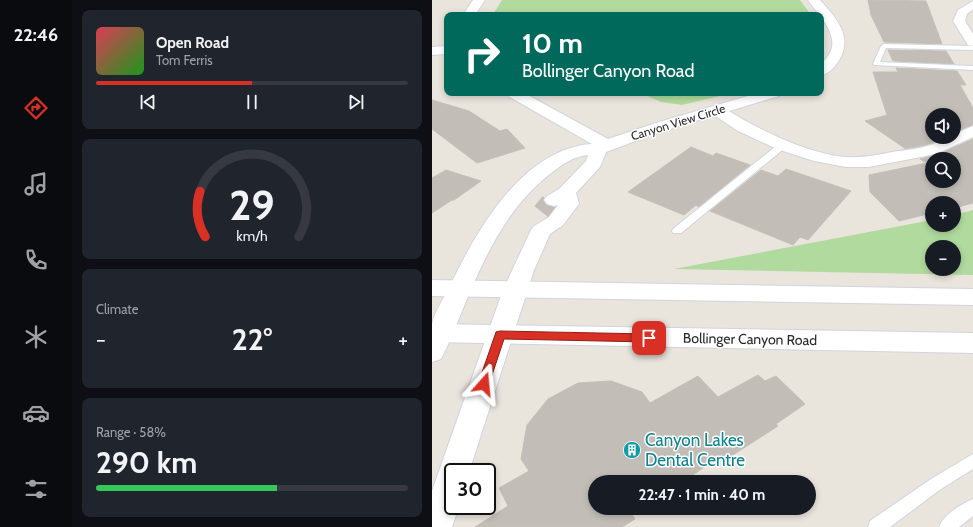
<!DOCTYPE html>
<meta charset="utf-8">
<style>
:root{--surface:#171b24;--page:#20242c;--text:#f1f3f6;--muted:#9ea1a6;--line:#363941;--accent:#d93025}
body{margin:0;font-family:Cabin,sans-serif;background:var(--page);color:var(--text);height:100vh;display:flex;flex-direction:column;font-size:15px;white-space:nowrap}
*{box-sizing:border-box;margin:0}
p{font-size:13px;color:var(--muted)}
.icon{flex:none;width:22px;height:22px;fill:none;stroke:currentColor;stroke-width:2;stroke-linecap:round;stroke-linejoin:round}
.map{position:relative;flex:1;overflow:hidden}
.details{display:flex;flex-direction:column;gap:10px;padding:10px;background:#0d0f14;width:360px}
.details>*{flex:none}
.top-card{position:absolute;left:12px;top:12px;width:380px;height:84px;border-radius:8px;box-shadow:0 2px 6px #0003;background:#00695c;color:#fff;overflow:hidden}
.buttons{position:absolute;left:493px;top:108px;display:grid;gap:8px}
.buttons a{display:grid;place-items:center;width:36px;height:36px;border-radius:50%;background:var(--surface);box-shadow:0 2px 6px #0003;font-size:20px}
.speed{position:absolute;left:12px;top:463px;display:flex;gap:8px;font-size:20px;font-weight:700;text-align:center}
.speed>*{display:grid;place-content:center;width:52px;height:52px;border-radius:50%;background:var(--surface);box-shadow:0 2px 6px #0003;line-height:1}
.speed .limit{border:2px solid #111;border-radius:6px;background:#fff;color:#111}
.pin{position:absolute;display:grid;place-items:center;width:34px;height:34px;color:#fff;margin:-17px;border-radius:8px;box-shadow:0 2px 6px #0006}
.me{position:absolute;width:44px;margin:-22px;rotate:18deg;stroke-linejoin:round;filter:drop-shadow(0 0 3px #0008)}
.turn{display:flex;align-items:center;gap:14px;height:84px;padding:0 12px;font-size:18px}
.turn .icon{width:52px;height:52px;stroke-width:2.5}
.turn b{display:block;font-size:28px;line-height:34px}
.big{font-size:30px;font-weight:700;line-height:1.1}
.details .widget{flex:1;display:flex;flex-direction:column;justify-content:center;gap:6px;min-width:0;padding:0 14px;border-radius:8px;background:var(--page)}
.details .dial{align-items:center;gap:0}
.dial svg{height:104px;overflow:visible;fill:none;stroke:var(--line);stroke-width:7;stroke-linecap:round;text-anchor:middle}
.dial text{fill:var(--text);stroke:none}
.song{display:flex;align-items:center;gap:12px}
.cover{width:48px;height:48px;border-radius:6px;background:linear-gradient(135deg,hsl(350 70% 55%),hsl(120 70% 35%))}
.played{height:4px;border-radius:2px;background:linear-gradient(90deg,var(--accent) 50%,var(--line) 50%)}
.keys{display:flex;justify-content:space-around;direction:ltr}
.heat{display:flex;justify-content:space-between;align-items:center;font-size:22px;direction:ltr}
.charge{height:6px;border-radius:3px;background:linear-gradient(90deg,#34c759 58%,var(--line) 0)}
.trip{position:absolute;left:156px;top:475px;width:228px;height:40px;border-radius:20px;background:var(--surface);box-shadow:0 2px 6px #0003;font-weight:700;line-height:40px;text-align:center}
main{display:flex;flex:1;min-height:0}
.menu{display:flex;flex-direction:column;width:72px;justify-content:space-around;align-items:center;background:#090b0e;color:var(--muted)}
.menu .icon{width:28px;height:28px}
.menu .selected{color:var(--accent)}
.menu b{font-size:18px;color:var(--text)}
.map>svg:first-child{display:block}
.green{fill:#b1da9e;fill-rule:evenodd}
.building{fill:#c2beb7;stroke:#c4c0b6;fill-rule:evenodd}
.lines{fill:none;stroke-linecap:round;stroke-linejoin:round}
.street-tunnel{stroke:#c3bfb8;stroke-width:22;stroke-dasharray:22 11;stroke-linecap:butt}
.lane-casing{stroke:#d1d4e0;stroke-width:2}
.street-casing{stroke:#d1d4e0;stroke-width:2}
.secondary-casing{stroke:#d1d4e0;stroke-width:2}
.lane{fill:#fff;fill-rule:evenodd}
.street{fill:#fff;fill-rule:evenodd}
.secondary{fill:#fff;fill-rule:evenodd}
.route{fill:#d93025;stroke:#8d1f18}
.labels{text-anchor:middle;dominant-baseline:central;stroke-width:3;stroke-linejoin:round;paint-order:stroke}
.far-street-label{font-size:12px;fill:#292929;stroke:#fff}
.street-label{font-size:14px;fill:#292929;stroke:#fff}
.near-culture-label{font-size:17px;fill:#0d838f;stroke:#fff;text-anchor:start}
</style>
<main>
<nav class="menu">
<b>22:46</b>
<svg class="icon selected" aria-label="directions" viewBox="0 0 24 24"><path d="M12 3l9 9-9 9-9-9zM9 14v-3h6M13 9l2 2-2 2"/></svg>
<svg class="icon" aria-label="music" viewBox="0 0 24 24"><path d="M9 18V5l10-2v13"/><circle cx="6" cy="18" r="3"/><circle cx="16" cy="16" r="3"/></svg>
<svg class="icon" aria-label="phone" viewBox="0 0 24 24"><path d="M5 4h4l2 5-3 2q2 4 5 5l2-3 5 2v4C11 20 4 13 5 4z"/></svg>
<svg class="icon" aria-label="climate" viewBox="0 0 24 24"><path d="M12 3v18M4 7l16 10M4 17L20 7"/></svg>
<svg class="icon" aria-label="car" viewBox="0 0 24 24"><path d="M5 17H2v-5l4-1 3-4h7l3 4 3 1v5h-3M9 17h6M6 11h13"/><circle cx="7" cy="17" r="2"/><circle cx="17" cy="17" r="2"/></svg>
<svg class="icon" aria-label="filters" viewBox="0 0 24 24"><path d="M4 7h16M4 17h16"/><circle cx="9" cy="7" r="2"/><circle cx="15" cy="17" r="2"/></svg>
</nav>
<section class="details">
<div class="widget">
<div class="song"><i class="cover"></i><div><b>Open Road</b><p>Tom Ferris</p></div></div>
<div class="played"></div>
<div class="keys"><svg class="icon" aria-label="previous" viewBox="0 0 24 24"><path d="M18 5L8 12l10 7zM5 5v14"/></svg><svg class="icon" aria-label="pause" viewBox="0 0 24 24"><path d="M8 5v14M16 5v14"/></svg><svg class="icon" aria-label="next" viewBox="0 0 24 24"><path d="M6 5l10 7-10 7zM19 5v14"/></svg></div>
</div>
<div class="widget dial"><svg viewBox="0 0 100 80">
<path d="M14 69A42 42 0 1 1 86 69"/>
<path d="M14 69A42 42 0 0 1 10 34" stroke="#d93025"/>
<text x="50" y="56" font-size="32" font-weight="700">29</text>
<text x="50" y="72" font-size="11">km/h</text>
</svg></div>
<div class="widget"><p>Climate</p>
<div class="heat"><a>−</a><b class="big">22°</b><a>+</a></div>
</div>
<div class="widget"><p>Range · 58%</p><b class="big">290 km</b><div class="charge"></div></div>
</section>
<div class="map">
<svg width="541" height="527" viewBox="0 0 541 527">
<rect width="100%" height="100%" fill="#e9e4dc"/>
<path class="green" d="M70,0H368L379,15H65L62,13Z
M214,93H300L250,105L229,102L213,95Z
M541,210V275L242,269L500,220V225H522V215ZM500,247H522V269H500Z"/>
<path class="building" d="M436,0L494,1L510,44L452,42L439,15Z
M456,50L514,51L522,64L461,61Z
M464,68L525,71L534,85H528L541,108V125L522,132V115H500V137H514L494,145L474,149L433,121L455,115L441,72H466Z
M0,100L37,111L68,131L75,129L93,148L45,163L0,129Z
M541,139V203L522,208V203H500V213L467,221L438,192L437,175L495,163L488,159L505,155ZM500,159H522V181H500Z
M259,147L281,156L284,153L318,165L267,207L264,205L252,215L196,192Z
M354,169L419,191L376,240L368,237L361,245L278,211L329,170L346,176Z
M14,170L49,181L22,200H20L0,213V178Z
M326,375L333,381L344,376L373,404L344,424L346,426L293,460L289,456L250,482H163V508H196L203,519L190,527H43L76,506L67,488L97,471L89,459L95,425L116,399L146,383L179,381L210,392L218,403L266,376L286,397Z"/>
<g class="lines">
<path class="street-tunnel" d="M111,213L119,203"/>
<defs>
<path id="lane" d="M452,44L541,46V50L454,48L448,62L541,66V70L442,65L441,64L449,46Z
M351,142L355,145L354,147L249,233H241L240,231L241,229L348,143Z
M541,454V469L509,489L458,527H436L438,521L499,479Z
M541,499V516L527,527H507C512,514 528,505 541,499Z"/>
<path id="street" d="M41,0H53L43,15H31Z
M376,0H388C405,19 422,37 406,62C402,68 396,74 389,75V64C415,41 390,20 376,0Z
M541,1V9L535,14L533,21L541,34V46L536,45L521,21L526,10Z
M15,46V54L0,55V47Z
M74,93H92L176,139L227,122L326,93H349L347,96L297,111C327,130 379,155 415,157C431,158 445,155 460,152C473,150 487,149 499,145C508,142 513,137 522,137V134L541,126V137L504,154L437,167H414L382,161L345,149L306,131L282,115L217,136L174,152L168,167L144,193L147,204L131,225L118,234L102,270L37,472H21V506H27L20,527H0V491L71,290L99,230L102,226L117,217L126,205L122,206L115,204L112,200L115,196L127,189L154,161L156,155C142,156 129,165 118,174C74,208 51,260 30,311C23,327 17,344 9,359L0,362C0,350 0,337 0,325C1,315 14,294 19,284C45,229 92,148 160,144L76,96Z"/>
<path id="secondary" d="M0,280L541,289V305L0,296Z
M0,324L541,333V353L0,342Z"/>
</defs>
<use href="#lane" class="lane-casing"/>
<use href="#street" class="street-casing"/>
<use href="#secondary" class="secondary-casing"/>
<use href="#lane" class="lane"/>
<use href="#street" class="street"/>
<use href="#secondary" class="secondary"/>
</g>
<path class="route" d="M68,331L217,334L221,335L222,338L221,340L217,342L72,339L57,384L55,387L52,388L48,387L46,384L63,335L64,332Z"/>
<defs>
<symbol id="building-disc" viewBox="-11 -11 22 22"><circle r="9.5" fill="#0f9aa8" stroke="#fff"/><path d="M-4-6H4V6H1V3H-1V6H-4ZM-2.5-4.3h1.7v1.8h-1.7ZM.8-4.3h1.7v1.8H.8ZM-2.5-1h1.7V.8h-1.7ZM.8-1h1.7V.8H.8Z" fill="#fff"/></symbol>
</defs>
<g fill-rule="evenodd">
<use href="#building-disc" x="190" y="440" width="20" height="20"/>
</g>
<g class="labels">
<g class="far-street-label">
<text transform="translate(246 122) rotate(-17)">Canyon View Circle</text>
</g>
<g class="street-label">
<text transform="translate(318 339) rotate(1)">Bollinger Canyon Road</text>
</g>
<g class="near-culture-label">
<text x="213" y="440">Canyon Lakes<tspan x="213" dy="20">Dental Centre</tspan></text>
</g>
</g>
</svg>
<div class="buttons">
<a><svg class="icon" aria-label="sound" viewBox="0 0 24 24"><path d="M4 9h4l5-4v14l-5-4H4zM17 9q2 3 0 6"/></svg></a>
<a><svg class="icon" aria-label="search" viewBox="0 0 24 24"><circle cx="10" cy="10" r="6"/><path d="M15 15l6 6"/></svg></a>
<a>+</a>
<a>−</a>
</div>
<div class="speed"><div class="limit">30</div></div>
<div class="pin" style="left:217px;top:338px;background:#d93025"><svg class="icon" aria-label="arrive" viewBox="0 0 24 24"><path d="M6 21V4h12l-3 4 3 4H6"/></svg></div>
<svg class="me" style="left:52px;top:384px" viewBox="-20 -20 40 40"><path d="M0-17L14 15 0 8-14 15z" fill="#d93025" stroke="#fff" stroke-width="4"/></svg>
<div class="trip">22:47 · 1 min · 40 m</div>
<div class="top-card">
<div class="turn"><svg class="icon" aria-label="right" viewBox="0 0 24 24"><path d="M7 20v-9h11M14 6l5 5-5 5"/></svg><div><b>10 m</b>Bollinger Canyon Road</div></div>
</div>
</div>
</main>
